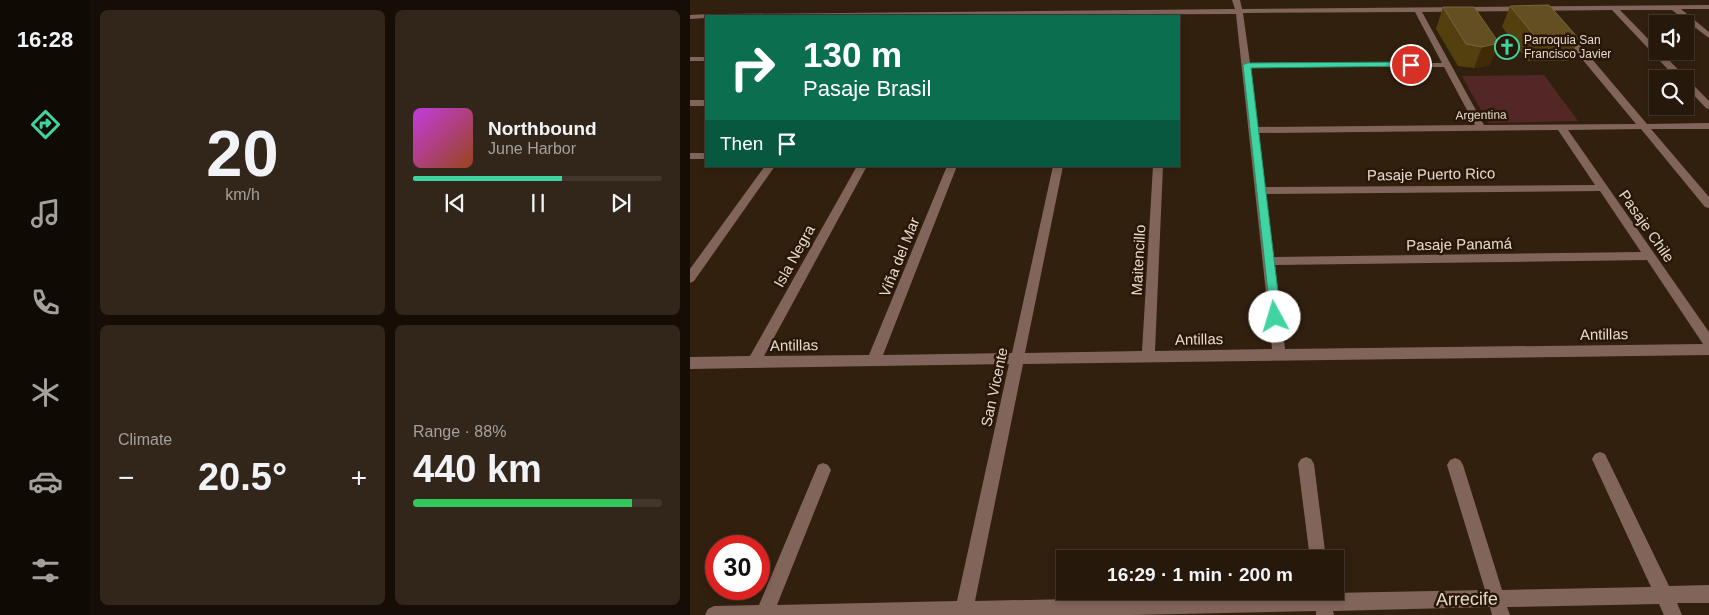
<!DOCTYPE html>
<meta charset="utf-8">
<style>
:root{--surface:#26180b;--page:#322519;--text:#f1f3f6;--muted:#a4a09d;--line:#42372c;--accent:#3fd4a2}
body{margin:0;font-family:Helvetica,sans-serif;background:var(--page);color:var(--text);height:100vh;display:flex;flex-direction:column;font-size:19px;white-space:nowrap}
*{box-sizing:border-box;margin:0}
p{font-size:16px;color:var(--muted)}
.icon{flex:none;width:28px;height:28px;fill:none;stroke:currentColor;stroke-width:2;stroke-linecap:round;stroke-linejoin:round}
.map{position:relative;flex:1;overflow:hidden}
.panel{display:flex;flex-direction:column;gap:10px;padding:10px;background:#150d06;width:600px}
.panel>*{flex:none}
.top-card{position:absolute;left:15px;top:15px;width:475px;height:152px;border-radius:0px;box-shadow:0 2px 8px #0003,0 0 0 1px var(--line);background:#0b6e4f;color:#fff;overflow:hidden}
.buttons{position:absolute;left:959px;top:15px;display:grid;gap:10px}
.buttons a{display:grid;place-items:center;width:45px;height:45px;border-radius:0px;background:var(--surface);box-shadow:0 2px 8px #0003,0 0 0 1px var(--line);font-size:25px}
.speed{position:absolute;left:15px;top:535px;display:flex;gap:10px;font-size:25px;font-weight:700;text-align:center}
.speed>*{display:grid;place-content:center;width:65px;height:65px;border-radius:50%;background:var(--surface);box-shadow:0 2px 8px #0003,0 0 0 1px var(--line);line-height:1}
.speed .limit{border:8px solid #d22;background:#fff;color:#111}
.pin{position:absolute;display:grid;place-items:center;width:42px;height:42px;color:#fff;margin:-21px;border:2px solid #fff;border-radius:50%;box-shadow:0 1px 5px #0007}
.me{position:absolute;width:55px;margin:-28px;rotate:354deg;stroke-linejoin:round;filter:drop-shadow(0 0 4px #0008)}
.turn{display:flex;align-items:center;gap:18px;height:105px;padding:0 15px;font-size:22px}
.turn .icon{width:65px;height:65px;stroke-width:2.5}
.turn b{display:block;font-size:35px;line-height:42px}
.then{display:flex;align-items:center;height:48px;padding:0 15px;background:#0003;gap:10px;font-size:19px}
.big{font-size:38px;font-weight:800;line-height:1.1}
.panel .card{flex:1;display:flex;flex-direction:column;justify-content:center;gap:8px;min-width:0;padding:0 18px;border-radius:8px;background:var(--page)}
.panel .dial{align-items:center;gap:0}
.dial b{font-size:65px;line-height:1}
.song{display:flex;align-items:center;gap:15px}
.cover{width:60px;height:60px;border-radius:8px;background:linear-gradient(135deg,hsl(290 70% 55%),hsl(20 70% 35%))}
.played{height:5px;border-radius:2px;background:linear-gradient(90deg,var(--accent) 60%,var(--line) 60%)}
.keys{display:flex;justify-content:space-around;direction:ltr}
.heat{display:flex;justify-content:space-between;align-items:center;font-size:28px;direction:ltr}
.charge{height:8px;border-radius:4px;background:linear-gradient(90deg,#34c759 88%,var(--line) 0)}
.panel .tiles{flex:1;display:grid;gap:10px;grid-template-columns:repeat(2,1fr)}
.trip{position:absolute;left:366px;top:550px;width:288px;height:50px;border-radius:0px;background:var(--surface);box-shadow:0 2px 8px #0003,0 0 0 1px var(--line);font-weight:800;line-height:50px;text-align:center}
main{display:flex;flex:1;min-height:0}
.tab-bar{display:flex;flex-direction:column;width:90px;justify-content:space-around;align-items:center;background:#0f0a04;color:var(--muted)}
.tab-bar .icon{width:35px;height:35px}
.tab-bar .active{color:var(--accent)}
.tab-bar b{font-size:22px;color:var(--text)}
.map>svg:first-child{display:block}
.green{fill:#542727}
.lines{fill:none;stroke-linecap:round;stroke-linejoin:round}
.minor{fill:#82655a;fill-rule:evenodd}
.wall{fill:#543f0e}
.shaded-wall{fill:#402b06}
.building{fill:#644f23;stroke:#78643e}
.route{fill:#3fd4a2;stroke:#298a69}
.labels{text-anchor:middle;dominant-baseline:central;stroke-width:5;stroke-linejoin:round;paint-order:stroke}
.far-poi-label{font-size:12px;fill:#e5d8ce;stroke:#281706;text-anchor:start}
.far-street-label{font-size:12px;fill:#e5d8ce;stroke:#281706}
.street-label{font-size:15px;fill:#e5d8ce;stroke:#281706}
.near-street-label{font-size:18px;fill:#e5d8ce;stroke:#281706}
</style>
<main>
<nav class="tab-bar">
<b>16:28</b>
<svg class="icon active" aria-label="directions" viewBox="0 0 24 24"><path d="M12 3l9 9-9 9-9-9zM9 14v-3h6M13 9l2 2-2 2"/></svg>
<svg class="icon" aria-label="music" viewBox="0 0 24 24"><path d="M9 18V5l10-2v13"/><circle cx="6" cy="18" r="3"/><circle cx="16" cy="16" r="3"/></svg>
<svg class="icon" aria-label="phone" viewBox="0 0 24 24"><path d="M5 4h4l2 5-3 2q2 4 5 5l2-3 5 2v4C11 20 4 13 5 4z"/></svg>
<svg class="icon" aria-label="climate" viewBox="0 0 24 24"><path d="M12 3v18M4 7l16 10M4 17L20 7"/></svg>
<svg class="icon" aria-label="car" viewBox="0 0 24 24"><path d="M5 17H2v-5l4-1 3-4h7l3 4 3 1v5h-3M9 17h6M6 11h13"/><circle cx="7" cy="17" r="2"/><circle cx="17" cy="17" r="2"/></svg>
<svg class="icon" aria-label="filters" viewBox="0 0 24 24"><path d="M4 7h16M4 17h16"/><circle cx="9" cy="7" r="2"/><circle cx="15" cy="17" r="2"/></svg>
</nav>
<section class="panel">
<div class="tiles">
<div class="card dial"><b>20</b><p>km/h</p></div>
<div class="card">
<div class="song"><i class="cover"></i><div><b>Northbound</b><p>June Harbor</p></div></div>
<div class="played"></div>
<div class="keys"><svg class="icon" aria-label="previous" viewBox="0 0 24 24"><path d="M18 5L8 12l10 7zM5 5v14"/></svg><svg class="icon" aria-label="pause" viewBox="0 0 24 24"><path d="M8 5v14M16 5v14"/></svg><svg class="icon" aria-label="next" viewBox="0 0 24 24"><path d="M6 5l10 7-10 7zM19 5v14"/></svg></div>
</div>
<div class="card"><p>Climate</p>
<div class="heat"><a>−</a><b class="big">20.5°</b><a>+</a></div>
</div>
<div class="card"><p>Range · 88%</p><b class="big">440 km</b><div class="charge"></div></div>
</div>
</section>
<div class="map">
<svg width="1019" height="615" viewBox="0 0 1019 615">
<rect width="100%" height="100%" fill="#32200f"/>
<path class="green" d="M854,75L888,121L798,123L772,76Z"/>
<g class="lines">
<path class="minor" d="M542,0H550L552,9L1019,5V9H991L1019,32V38L982,10H930L968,49V51H970L1019,101V109L1016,108L995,86V79H987L922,10L732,12L794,125L946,124L873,36V32H879L957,124L1019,123V129H961L1019,197V208L1015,207L951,129L878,130L1019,332V355L333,364L285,601L624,594L623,591H641V593L795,590L757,465L760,460L765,458L770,460L773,465L812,590L961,587L902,459L905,454L910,452L915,454L979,586L1019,585V603H987L992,615H974L969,604L817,607L820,615H802L800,607L643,611L644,615H626V611L442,615H15L18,609L24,606L69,605L128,465L133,463L138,465L141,470L87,605L267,601L319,364L0,369V357L60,356L167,166H177L74,356L179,355L257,166H267L193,355L322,353L363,166H373L335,353L452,351L463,166H473L465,351L582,349L546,14L34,16L35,14L545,9ZM725,12L752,63H560L553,13ZM561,67H754L785,125L568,127ZM868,130L905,185L575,187L569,133ZM910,191L951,252L584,257L576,194ZM957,260L1013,344L595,349L585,265Z
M19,14L20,16H16V18L0,19V15Z
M0,57H16V61H0Z
M0,100H16V106H0Z
M0,153H16V159H0Z
M75,166H85L4,281L0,283V269Z
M616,457L621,459L624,464L636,559H620L608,464L611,459Z"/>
</g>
<path class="wall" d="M820,6L889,39L878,61H838L812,27Z
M753,7H784L800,65L784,68L768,66L746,29Z"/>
<path class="shaded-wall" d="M809,43L800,65L784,68L792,47Z"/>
<path class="building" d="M859,5L889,39L848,40L820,6Z
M753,7H784L809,43L792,47L776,44Z"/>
<path class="route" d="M721,62L724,63V66L561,68L591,317L589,320H581L553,65L557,63Z"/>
<defs>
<symbol id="church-ring" viewBox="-11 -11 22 22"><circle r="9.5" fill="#281706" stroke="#3fd4a2" stroke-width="1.5"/><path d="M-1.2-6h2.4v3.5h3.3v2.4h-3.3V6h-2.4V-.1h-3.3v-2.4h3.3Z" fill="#3fd4a2"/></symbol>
</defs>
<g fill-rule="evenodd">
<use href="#church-ring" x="803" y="33" width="28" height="28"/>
</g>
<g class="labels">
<g class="far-poi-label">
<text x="834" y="40">Parroquia San<tspan x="834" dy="14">Francisco Javier</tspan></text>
</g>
<g class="far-street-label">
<text transform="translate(791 115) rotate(-1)">Argentina</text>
</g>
<g class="street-label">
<text transform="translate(741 174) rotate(-1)">Pasaje Puerto Rico</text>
<text transform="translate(957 226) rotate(55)">Pasaje Chile</text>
<text transform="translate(769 244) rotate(-1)">Pasaje Panamá</text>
<text transform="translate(104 256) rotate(-61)">Isla Negra</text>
<text transform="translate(209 257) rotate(-68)">Viña del Mar</text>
<text transform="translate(448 260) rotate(-87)">Maitencillo</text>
<text transform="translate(914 334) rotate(-1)">Antillas</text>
<text transform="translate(509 339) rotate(-1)">Antillas</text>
<text transform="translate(104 345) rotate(-1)">Antillas</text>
<text transform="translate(304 387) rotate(-78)">San Vicente</text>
</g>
<g class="near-street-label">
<text transform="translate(777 599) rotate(-1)">Arrecife</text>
</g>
</g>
</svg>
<div class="buttons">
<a><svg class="icon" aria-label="sound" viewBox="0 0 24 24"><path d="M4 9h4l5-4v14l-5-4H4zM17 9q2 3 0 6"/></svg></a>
<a><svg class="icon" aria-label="search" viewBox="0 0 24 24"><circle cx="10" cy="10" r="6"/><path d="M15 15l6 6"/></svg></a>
</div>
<div class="speed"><div class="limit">30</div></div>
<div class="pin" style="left:721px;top:65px;background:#d93025"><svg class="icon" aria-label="arrive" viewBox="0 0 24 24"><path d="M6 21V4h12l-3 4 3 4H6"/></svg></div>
<svg class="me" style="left:585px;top:317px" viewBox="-20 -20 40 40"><circle r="19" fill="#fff"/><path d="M0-13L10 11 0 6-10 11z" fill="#3fd4a2"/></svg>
<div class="trip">16:29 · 1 min · 200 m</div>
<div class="top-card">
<div class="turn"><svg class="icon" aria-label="right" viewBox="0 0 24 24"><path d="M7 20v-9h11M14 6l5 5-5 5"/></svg><div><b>130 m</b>Pasaje Brasil</div></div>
<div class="then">Then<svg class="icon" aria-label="arrive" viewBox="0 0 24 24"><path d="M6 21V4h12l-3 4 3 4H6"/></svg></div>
</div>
</div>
</main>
